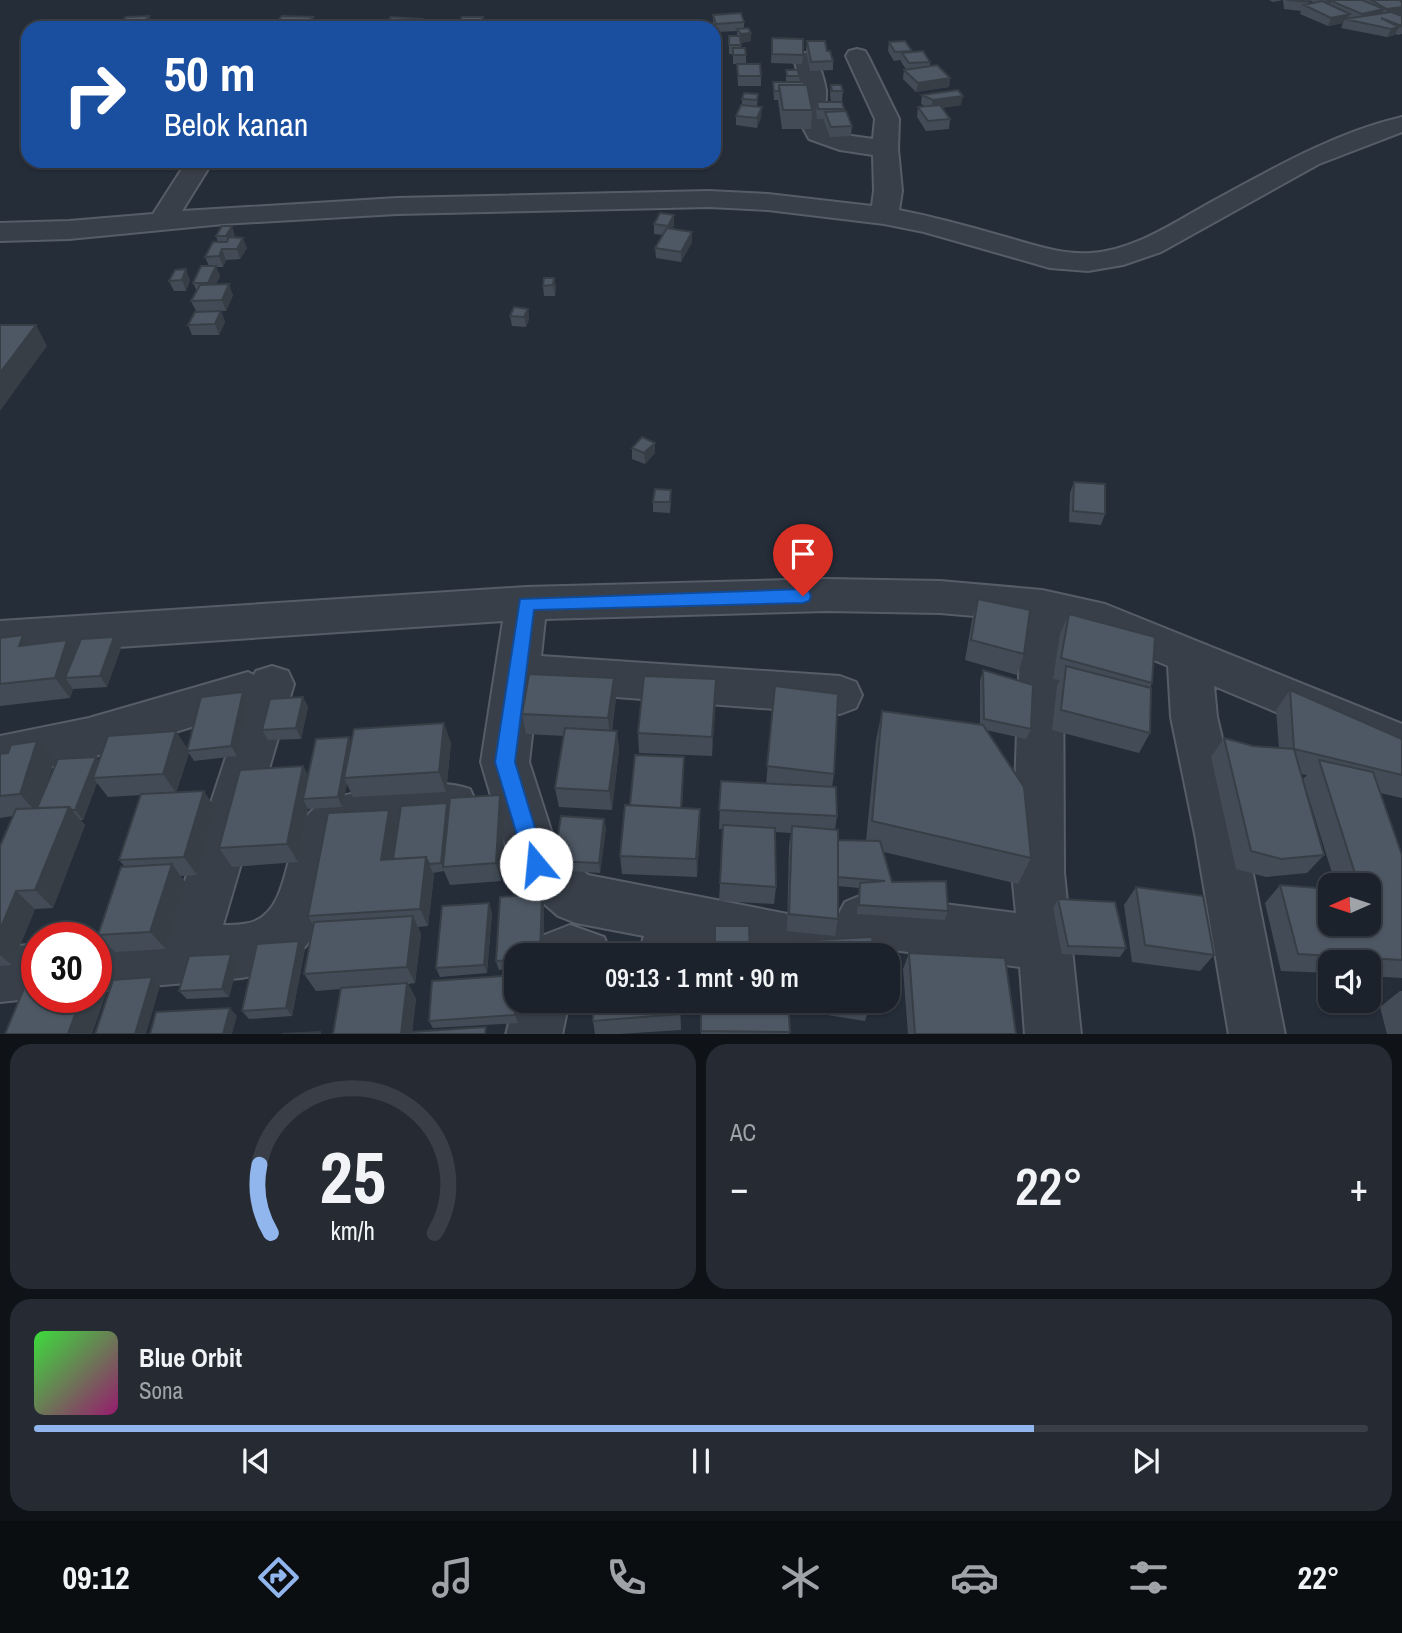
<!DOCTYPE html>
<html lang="id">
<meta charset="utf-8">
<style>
:root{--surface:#1c222b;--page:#252a33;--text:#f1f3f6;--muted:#a0a4a9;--line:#3a3f47;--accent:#91b5ed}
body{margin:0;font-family:"Archivo Narrow",sans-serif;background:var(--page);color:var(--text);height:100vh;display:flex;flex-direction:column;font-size:26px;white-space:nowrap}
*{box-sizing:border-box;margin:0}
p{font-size:23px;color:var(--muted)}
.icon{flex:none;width:38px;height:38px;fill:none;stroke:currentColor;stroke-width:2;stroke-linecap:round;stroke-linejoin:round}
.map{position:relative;height:1034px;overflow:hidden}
.panel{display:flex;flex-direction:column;gap:10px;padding:10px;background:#0f1318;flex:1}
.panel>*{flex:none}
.hud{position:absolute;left:21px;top:21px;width:700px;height:147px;border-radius:21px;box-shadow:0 2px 5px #0004,0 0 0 2px var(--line);background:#1a4fa0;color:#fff;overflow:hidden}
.needle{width:46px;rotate:267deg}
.tools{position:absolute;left:1318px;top:873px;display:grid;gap:14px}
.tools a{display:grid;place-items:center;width:63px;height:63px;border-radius:14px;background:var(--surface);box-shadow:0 2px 5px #0004,0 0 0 2px var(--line);font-size:35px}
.speed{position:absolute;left:21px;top:922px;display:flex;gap:14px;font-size:35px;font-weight:700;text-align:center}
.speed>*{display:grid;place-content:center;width:91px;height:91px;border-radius:50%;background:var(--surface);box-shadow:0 2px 5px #0004,0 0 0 2px var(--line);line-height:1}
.speed .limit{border:10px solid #d22;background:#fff;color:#111}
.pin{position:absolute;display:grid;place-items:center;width:60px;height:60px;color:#fff;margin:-72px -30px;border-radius:50% 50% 50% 0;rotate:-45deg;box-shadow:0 0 7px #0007}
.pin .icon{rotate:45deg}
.me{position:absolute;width:77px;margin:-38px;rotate:343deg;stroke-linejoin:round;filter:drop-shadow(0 0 5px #0008)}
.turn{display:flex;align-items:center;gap:24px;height:147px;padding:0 28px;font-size:32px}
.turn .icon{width:91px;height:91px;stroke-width:2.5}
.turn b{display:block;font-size:49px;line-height:60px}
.big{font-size:52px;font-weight:600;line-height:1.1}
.panel .card{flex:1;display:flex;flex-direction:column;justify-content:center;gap:10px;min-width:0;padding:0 24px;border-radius:21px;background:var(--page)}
.panel .dial{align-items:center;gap:0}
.dial svg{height:182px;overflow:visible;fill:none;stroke:var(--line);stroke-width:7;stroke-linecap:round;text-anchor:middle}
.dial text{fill:var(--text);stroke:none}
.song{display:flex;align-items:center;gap:21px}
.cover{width:84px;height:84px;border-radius:10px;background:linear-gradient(135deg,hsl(120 70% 55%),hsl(320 70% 35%))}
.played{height:7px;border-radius:4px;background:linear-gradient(90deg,var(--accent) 75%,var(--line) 75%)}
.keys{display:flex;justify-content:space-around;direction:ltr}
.heat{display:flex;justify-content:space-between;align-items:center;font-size:38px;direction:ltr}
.panel .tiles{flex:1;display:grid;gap:10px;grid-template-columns:1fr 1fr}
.card:last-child{grid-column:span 2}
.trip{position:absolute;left:504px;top:943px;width:396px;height:70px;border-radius:21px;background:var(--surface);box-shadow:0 2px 5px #0004,0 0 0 2px var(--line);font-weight:600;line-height:70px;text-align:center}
.menu{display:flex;height:112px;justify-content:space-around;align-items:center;background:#0b0e11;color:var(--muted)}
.menu .icon{width:49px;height:49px}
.menu .selected{color:var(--accent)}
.menu b{font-size:32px;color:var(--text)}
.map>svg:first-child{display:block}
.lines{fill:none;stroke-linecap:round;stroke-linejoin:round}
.minor-casing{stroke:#565d67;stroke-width:4}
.minor{fill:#383f49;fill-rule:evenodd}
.wall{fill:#434c56}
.shaded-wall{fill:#373e46}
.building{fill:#4e5864;stroke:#373e46;stroke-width:2}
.route{fill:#1a73e8;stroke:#114b97;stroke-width:2}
</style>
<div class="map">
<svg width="1402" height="1035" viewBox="0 0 1402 1035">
<rect width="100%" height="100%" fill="#252d39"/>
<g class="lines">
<defs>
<path id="minor" d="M857,49L865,51L868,56L899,119L898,149L902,191L899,210C934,217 968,226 1002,236C1031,244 1060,255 1091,253C1135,250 1175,222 1213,201C1274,168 1334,133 1402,117V132L1319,164L1161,252L1123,265L1088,271L1050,268L924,232L884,224L768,210L709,207L397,214L223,224L69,239L0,241V223L69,221L153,214L187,161H213L182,211L397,198L709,191L768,194L872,206L874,191L873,155L840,150L809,139L800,122L802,90L794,58L797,53H813C819,62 824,79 826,90C827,104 821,117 828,129L845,135L873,139L875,119L846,56L849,51Z
M827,579L940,581L1042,590L1105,604L1402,724V765L1214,686L1217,717L1245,834L1285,1035H1229L1195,834L1171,717L1168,666L1097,636L1063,627L1064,873L1081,1035H1025L1020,967L878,948L874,956H738L695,946L692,956H638L644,936L576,923L558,916L518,881L511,864L481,762L503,621L0,655V621L526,587ZM827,611L940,613L1021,620L1012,873L1016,913L864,894L845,902L834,923L588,875L557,849L529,762L537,691L840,714L856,708L862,695L856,682L840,676L541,656L545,619Z
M272,666L288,671L294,684L223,925C233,925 246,925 255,921C295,904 281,829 318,806C340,793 371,790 396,788C421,785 446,780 470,789L477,805L470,821L453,827L352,839C340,850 338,862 335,878C320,936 304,967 241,978L96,991V938H93L169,929L241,712L89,758L0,778V736L89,718L248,672L254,675L256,671Z
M570,925L604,937L612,956H531L539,937Z
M37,944L39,998L0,1002V948Z
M516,994V1001H569L562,1035H506Z"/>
</defs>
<use href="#minor" class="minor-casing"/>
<use href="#minor" class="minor"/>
</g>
<path class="wall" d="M1269,0H1309L1308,4L1315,3L1309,0H1402V15H1400L1402,16V34L1398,35L1395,34V35L1387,37L1341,28L1343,23L1328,26L1300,14L1301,11L1284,9L1283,0L1273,2Z
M713,15L744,22V28L751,33V41L741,43V48L746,55V64H733V54H729V36H737V31L716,32L713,23Z
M313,17L315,26L313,28H276L275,24Z
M772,38L803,55L802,64L771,63Z
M807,41L827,51L833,61V70L810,71L806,50Z
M889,42L912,51L911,52L930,62V66L950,78L949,87L916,92L903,79L904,70L906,69L901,62V60L894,61L888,51Z
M737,64L761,76V86H738Z
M786,70L799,76V82L812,110L811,129H782L778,100H774L773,82H786Z
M831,85L843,91L842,101H831L830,95Z
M758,94L757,107L761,117L757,128L736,125V116L742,105V99Z
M922,95L961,105L941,108L950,119L949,129L926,131L917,117L918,107H926L921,104Z
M817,102L844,109L852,126L851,136L830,137L824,121V119H817L816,111Z
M654,224L674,225L672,229L692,242L681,262L656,258L655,248L663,235L654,234Z
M216,236H235V237L247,248L240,259L226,260L223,267H216L220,276L216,284L233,295L226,311H196L191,301L197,291L193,283L209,266L205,257L218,242Z
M554,278L556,288L555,296H544L543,286Z
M190,280L186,291H174L169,281Z
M528,309L529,319L526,327L512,326L510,316Z
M221,311L225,322L219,335H192L188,325Z
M632,448L655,453L645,464L632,459Z
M1074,482L1105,514L1101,525L1069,522L1070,493Z
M671,501L670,513L653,512V502Z
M978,599L1024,654L1017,675L965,660L972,620Z
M1069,614L1152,683L1150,688V733L1139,753L1052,730L1057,686L1060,680L1053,679L1060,634Z
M23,635L30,645L76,652L121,648L107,687L73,689L70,698L0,706V638Z
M983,670L1031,729L1026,739L986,730L1031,858L1018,884L884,852L892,882L948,911L945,920L857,914L859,888L838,886V919L835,936L787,931L789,845L791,833L775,832L776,887L774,904L719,901L723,829H719L721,781L766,784L775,686L834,774L832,787L837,816L835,830L838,840L866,841L876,740L882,711L980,725V681Z
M614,678L616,698L612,730L617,731L619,750L612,810L559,807L555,788L564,736L526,734L522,714Z
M716,679L712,756L639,753L638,733Z
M1290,690L1402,739V798L1380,793L1402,855V978L1368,976V962H1330V973L1281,971L1265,903L1280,885L1330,924L1368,886H1336L1303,779L1307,775L1301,774L1324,855L1307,873L1266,877L1236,869L1211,757L1224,738L1253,746L1279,748L1276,710Z
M243,692L248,702L237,756L194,761L189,753L176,793L216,810L197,875L180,876L186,883L166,949L115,952L98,935L125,867L119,860L141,795L108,797L97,783L83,820H80L85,825L53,908L35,909L12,965L0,966V846L13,816L0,818V754L54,761L44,793L96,757L99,761L188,749Z
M303,697L308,707L301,739L268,740L262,730Z
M351,741L451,743L446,792L353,797L347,784L342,807L308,809L298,862L232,867L219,848L303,766L308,776Z
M684,757L682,808L700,828L697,877L622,874L620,856L630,805Z
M500,795L505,814L501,881L450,885L444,871L433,873L434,875L428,926L418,927L421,934L415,983L408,984L416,999L412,1032L489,1034H333L341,989L316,991L304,974L313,925L308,916L397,829L392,859L449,808Z
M606,828L600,873L556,870L554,861Z
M1136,887L1214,955L1200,971L1132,962L1124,905Z
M1058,899L1126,948L1120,957L1062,954L1053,908Z
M544,903L543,956H516V968L499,970L496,961Z
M492,912L487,973L440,977L436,968Z
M305,949L292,1016L249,1019L242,1011Z
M909,953L1016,1034H908L903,969Z
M238,963L229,997L187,999L179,991Z
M1400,991H1402V1034H1387L1380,1007Z
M516,1001H519L518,1023L433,1028L429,1021Z
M680,1001L681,1030L619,1034H595L593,1021Z
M701,1001L790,1032L789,1034H701Z
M796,1001H871L865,1021L796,1010Z"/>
<path class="shaded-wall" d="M1326,0H1351L1331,1L1329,6L1323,7Z
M1402,7V15L1383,17L1387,9Z
M1384,9L1380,18L1359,22L1362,14Z
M1350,14L1347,19H1345L1343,23L1328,26L1331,18Z
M149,16L152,25L150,28H139Z
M313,17L315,26L313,28H307L306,25Z
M483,17L484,26L483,28H478Z
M422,19L423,28H414Z
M1399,27L1395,35L1387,37L1391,29Z
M751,33V41L740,43L741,34Z
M950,78L949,87L916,92L918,83Z
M963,96L961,105L931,109L933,100Z
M762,107L761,117L757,128V118Z
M674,215V225L669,236L668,226Z
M232,226L235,236L230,247L226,236Z
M692,232V242L681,262V252Z
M243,238L247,248L240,259L237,249Z
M222,249L226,260L223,267L219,256Z
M216,266L220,276L212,293L208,283Z
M186,269L190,280L186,291L182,280Z
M554,278L556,288L555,296L553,285Z
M229,284L233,295L226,311L222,300Z
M528,309L529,319L526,327L524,317Z
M221,311L225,322L219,335L215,324Z
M36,325L47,346L0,411V373Z
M655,443V453L645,464L644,453Z
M23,635L38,656L19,646Z
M114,637L121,648L107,687L100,676Z
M67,640L82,660L65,678L73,689L70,698L55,678Z
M614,678L616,698L610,738L608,718Z
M716,679V700L712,756V737Z
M243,692L248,702L237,756L231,746Z
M303,697L308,707L301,739L296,728Z
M444,723L451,743L446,792L439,772Z
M176,731L189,751H187L189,753L176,793L163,774Z
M617,731L619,750L612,810L609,791Z
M349,737L354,747L344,778L347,784L342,807L338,797Z
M37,741L54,761L38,812H36L20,794Z
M96,757L103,767L93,778L97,783L83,820L75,810Z
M303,766L313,786L303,799L308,809L298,862L287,844Z
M204,791L216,810L197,875L184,857Z
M500,795L505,814L501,881L496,863Z
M447,803L451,813L443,867L444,872L441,863Z
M69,807L85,825L53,908L35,890Z
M700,809V828L697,877L696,859Z
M389,810L397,829L390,878L381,860Z
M604,819L606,828L600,873L599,863Z
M426,857L434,875L428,926L420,909Z
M172,864L186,883L166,949L150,932Z
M16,891L35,909L12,965L0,955V930Z
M542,894L544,903L543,956H540Z
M489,903L492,912L487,973L484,965Z
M413,916L421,934L415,983L407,967Z
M299,941L305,949L292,1016L286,1008Z
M231,954L238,963L229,997L222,989Z
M152,977L160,986L146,1034H135Z
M407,983L416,999L412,1034H401Z
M96,985L106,994L92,1034H68L81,998H96Z
M516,1001H519L518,1023L515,1015Z
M230,1008L237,1016L232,1034H223Z"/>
<path class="building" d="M1287,0H1309V2Z
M1335,0H1362L1384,9L1362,14L1331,1Z
M1371,0H1399L1402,2V7L1387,9Z
M1322,1L1350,14L1331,18L1304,5Z
M1391,12L1402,16V26L1381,18L1399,27L1391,29L1345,19Z
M741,13L744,22L716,24L713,15Z
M149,16L139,28H116L126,17Z
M282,16L313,17L306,25L275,24Z
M391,17L422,19L414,28H382Z
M462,17H483L478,28H456Z
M426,21L443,22L438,28H421Z
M361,22L377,23L372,28H356Z
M326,26L347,27L346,28H324Z
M748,28L751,33L741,34L737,29Z
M729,36H740L741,45H729Z
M772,38L803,39V55L772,54Z
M807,41H825L827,51H830L833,61L811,62Z
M905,41L912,51L895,52L889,42Z
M733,48H745L746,55H733Z
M923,51L930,62L909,63L902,53Z
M737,64H760L761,76H738Z
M937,65L950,78L918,83L904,70Z
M786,70H798L799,76H787Z
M773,82H804V85H779V91H774Z
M779,85H807L812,110H783Z
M831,85H841L843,91H832Z
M958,90L963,96L933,100L922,95Z
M744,93L758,94L757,100L742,99Z
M817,102H842L844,109H818Z
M741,105L762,107L757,118L736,116Z
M940,105L950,119L928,121L918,107Z
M846,111L852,126L831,127L825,112Z
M660,213L674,215L668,226L654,224Z
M222,226H232L226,236H216Z
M667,228L692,232L681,252L655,248Z
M229,237L243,238L237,249H222L219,256L205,257L213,242H227Z
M201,266H216L208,283H193Z
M186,269L182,280L169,281L175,270Z
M544,278H554L553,285L543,286Z
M229,284L222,300L191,301L200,285Z
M514,307L528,309L524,317L510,316Z
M221,311L215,324L188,325L195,312Z
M0,325H36L0,373Z
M642,437L655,443L644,453L632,448Z
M1074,482L1105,484V514L1073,511Z
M655,489L671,490L670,502H653Z
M978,599L1030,610L1024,654L971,640Z
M1069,614L1155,637L1152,683L1061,658Z
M23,635L19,646L67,640L55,678L0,684V638Z
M114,637L100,676L65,678L81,639Z
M1066,666L1151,688L1150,733L1061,710Z
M983,670L1033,685L1031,729L984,719Z
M529,674L614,678L608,718L522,714Z
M644,676L716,679L712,737L638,733Z
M775,686L838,694L834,774L767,766Z
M1290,690L1402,739V775L1294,749Z
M243,692L231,746L187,751L201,697Z
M303,697L296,728L262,730L270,699Z
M882,711L983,725L1024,787L1031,858L872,821Z
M444,723L439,772L344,778L354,729Z
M565,728L617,731L609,791L555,788Z
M176,731L163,774L93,778L108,736Z
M349,737L338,797L303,799L316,739Z
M1224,738L1253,746L1294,749L1324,855L1281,859L1251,851Z
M37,741L20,794L0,796V754L8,753L11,745Z
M635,755L684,757L681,808L630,805Z
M96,757L75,810H72L69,807L37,808L58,759Z
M1319,760L1373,772L1402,855V960L1298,954L1280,885L1330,889V924H1368V886H1359Z
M303,766L287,844L219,848L240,770Z
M721,781L836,787L837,816L719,810Z
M204,791L184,857L119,860L141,794Z
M500,795L496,863L443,867L450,798Z
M447,803L441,863L429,864L426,857L393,859L401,806Z
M625,805L700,809L696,859L620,856Z
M69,807L35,890L16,891L0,930V846L16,809Z
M389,810L381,860L426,857L420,909L308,916L328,813Z
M561,816L604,819L599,863L554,861Z
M723,825L775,828L776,887L720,883Z
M792,826L838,830V919L789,914Z
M838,840L880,841L892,882L946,881L948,911L859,905L860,883L885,881L838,877Z
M172,864L150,932L98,935L121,867Z
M1136,887L1203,896L1214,955L1145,945Z
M542,894L540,956H516V960L496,961L500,897Z
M1058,899L1115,902L1126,948L1068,946Z
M489,903L484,965L436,968L442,906Z
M413,916L407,967L304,974L314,922Z
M715,926H749L750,956H715Z
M872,937L874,956H798L797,941Z
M299,941L286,1008L242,1011L257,944Z
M677,953V956H635Z
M909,953L1005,958L1016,1034H915Z
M231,954L222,989L179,991L189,956Z
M516,975L515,1015L429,1021L432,981Z
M152,977L135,1034H95L113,980Z
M27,981H37V998H81L68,1034H5Z
M407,983L401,1034H333L341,988Z
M593,1001H680V1014L593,1021Z
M701,1001H788L790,1032L701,1031Z
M839,1001H871L870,1006Z
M230,1008L223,1034H150L156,1012Z
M486,1027L485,1034H411V1032Z
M320,1032V1034H282Z"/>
<path class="route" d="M803,589L809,591L811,596L809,601L803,603L534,610L515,762L546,864L543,872L536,874L528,872L495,762L520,599Z"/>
</svg>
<div class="tools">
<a><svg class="needle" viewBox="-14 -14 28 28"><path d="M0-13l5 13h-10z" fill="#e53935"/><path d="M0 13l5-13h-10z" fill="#a0a4a9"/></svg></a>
<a><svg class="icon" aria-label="sound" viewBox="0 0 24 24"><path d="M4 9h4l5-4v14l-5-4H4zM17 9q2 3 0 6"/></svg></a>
</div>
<div class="speed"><div class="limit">30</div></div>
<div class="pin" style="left:803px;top:596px;background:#d93025"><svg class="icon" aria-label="arrive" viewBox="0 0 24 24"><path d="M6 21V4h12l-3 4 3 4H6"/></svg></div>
<svg class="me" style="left:536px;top:864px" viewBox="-20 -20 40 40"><circle r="19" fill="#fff"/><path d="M0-13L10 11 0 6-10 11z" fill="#1a73e8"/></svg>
<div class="trip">09:13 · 1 mnt · 90 m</div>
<div class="hud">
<div class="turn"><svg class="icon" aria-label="right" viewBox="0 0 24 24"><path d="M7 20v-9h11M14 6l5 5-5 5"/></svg><div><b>50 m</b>Belok kanan</div></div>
</div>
</div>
<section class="panel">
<div class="tiles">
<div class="card dial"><svg viewBox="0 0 100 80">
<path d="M14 69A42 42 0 1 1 86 69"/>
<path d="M14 69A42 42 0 0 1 9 39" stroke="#91b5ed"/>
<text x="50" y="56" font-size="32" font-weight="700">25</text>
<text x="50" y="72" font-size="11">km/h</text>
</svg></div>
<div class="card"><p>AC</p>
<div class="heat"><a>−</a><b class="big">22°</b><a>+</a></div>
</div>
<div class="card">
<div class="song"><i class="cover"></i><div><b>Blue Orbit</b><p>Sona</p></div></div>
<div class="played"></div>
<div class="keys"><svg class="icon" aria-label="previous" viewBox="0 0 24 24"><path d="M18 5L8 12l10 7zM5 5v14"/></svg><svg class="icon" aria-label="pause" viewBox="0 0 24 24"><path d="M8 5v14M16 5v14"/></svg><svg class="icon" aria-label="next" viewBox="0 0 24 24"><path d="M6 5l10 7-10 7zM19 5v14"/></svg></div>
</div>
</div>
</section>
<nav class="menu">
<b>09:12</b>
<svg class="icon selected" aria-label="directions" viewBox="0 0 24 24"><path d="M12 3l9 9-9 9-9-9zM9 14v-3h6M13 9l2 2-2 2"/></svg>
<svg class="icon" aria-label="music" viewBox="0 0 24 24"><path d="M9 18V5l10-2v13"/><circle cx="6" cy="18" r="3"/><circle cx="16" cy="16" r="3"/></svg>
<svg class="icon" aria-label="phone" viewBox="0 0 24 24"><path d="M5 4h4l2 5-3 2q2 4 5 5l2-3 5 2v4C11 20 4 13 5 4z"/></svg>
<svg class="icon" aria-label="climate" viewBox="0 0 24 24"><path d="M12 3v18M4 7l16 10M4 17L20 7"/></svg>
<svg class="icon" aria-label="car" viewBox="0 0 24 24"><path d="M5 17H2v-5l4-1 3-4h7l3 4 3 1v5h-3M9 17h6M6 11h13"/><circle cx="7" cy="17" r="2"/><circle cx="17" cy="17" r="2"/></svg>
<svg class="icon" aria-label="filters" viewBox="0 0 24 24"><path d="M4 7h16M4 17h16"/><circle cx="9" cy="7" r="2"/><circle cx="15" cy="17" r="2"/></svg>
<b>22°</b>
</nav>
